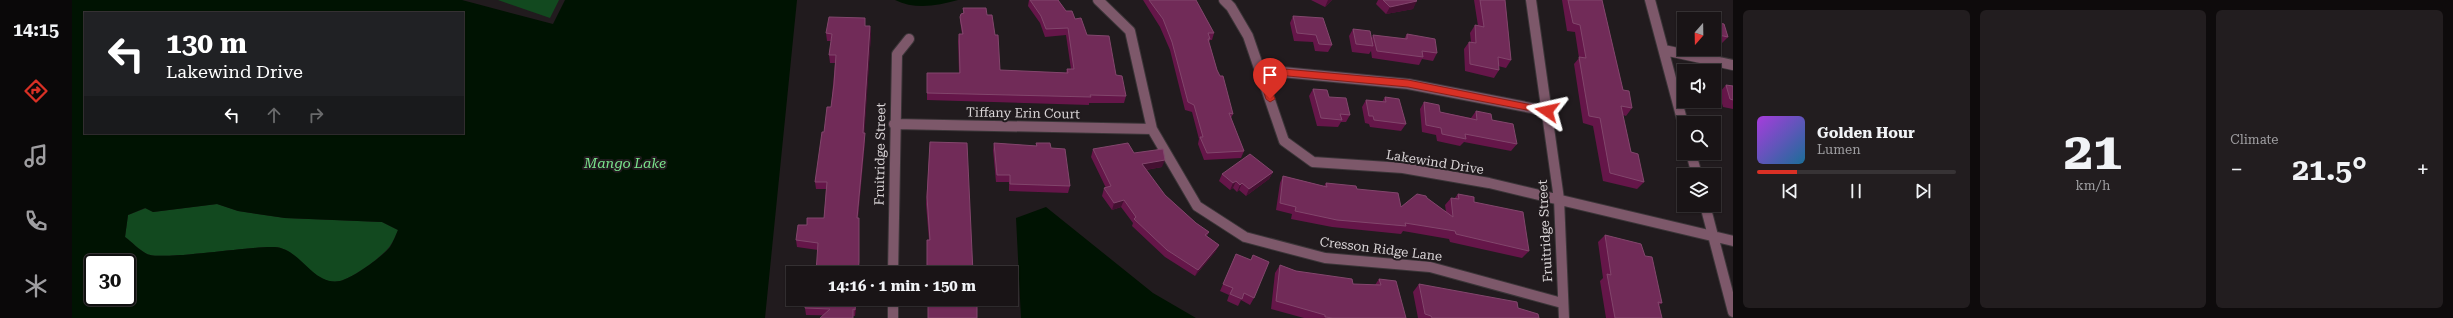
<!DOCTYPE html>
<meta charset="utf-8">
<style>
:root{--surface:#191416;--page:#221d1f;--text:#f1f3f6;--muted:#9f9ea1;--line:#373335;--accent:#d93025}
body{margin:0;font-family:"Roboto Serif",serif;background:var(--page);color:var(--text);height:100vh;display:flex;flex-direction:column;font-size:15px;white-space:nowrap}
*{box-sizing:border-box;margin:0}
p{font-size:13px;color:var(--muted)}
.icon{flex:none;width:22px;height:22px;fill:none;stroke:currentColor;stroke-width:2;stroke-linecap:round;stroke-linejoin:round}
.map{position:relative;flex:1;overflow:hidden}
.drawer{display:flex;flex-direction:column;gap:10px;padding:10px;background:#0e0b0c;width:720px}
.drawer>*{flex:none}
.top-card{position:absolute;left:12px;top:12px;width:380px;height:122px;border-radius:0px;box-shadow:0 1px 3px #0004,0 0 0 1px var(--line);background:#202124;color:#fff;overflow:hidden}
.needle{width:26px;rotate:200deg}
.fabs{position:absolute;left:1605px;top:12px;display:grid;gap:8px}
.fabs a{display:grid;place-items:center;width:44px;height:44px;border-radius:0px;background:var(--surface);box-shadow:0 1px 3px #0004,0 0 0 1px var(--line);font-size:20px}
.speed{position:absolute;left:12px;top:254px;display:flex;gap:8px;font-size:20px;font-weight:700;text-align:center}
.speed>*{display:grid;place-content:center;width:52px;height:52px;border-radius:50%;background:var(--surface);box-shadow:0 1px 3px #0004,0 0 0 1px var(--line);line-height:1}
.speed .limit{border:2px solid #111;border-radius:6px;background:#fff;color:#111}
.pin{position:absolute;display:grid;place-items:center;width:34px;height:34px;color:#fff;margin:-41px -17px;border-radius:50% 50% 50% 0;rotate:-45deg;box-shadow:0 0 4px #0007}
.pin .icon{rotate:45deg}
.me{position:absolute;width:44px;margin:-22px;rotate:281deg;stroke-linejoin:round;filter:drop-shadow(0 0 3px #0008)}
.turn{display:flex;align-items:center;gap:14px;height:84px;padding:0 16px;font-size:18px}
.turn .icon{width:52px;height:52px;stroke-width:2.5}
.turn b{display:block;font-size:28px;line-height:34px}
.lanes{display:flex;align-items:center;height:38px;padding:0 16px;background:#0003;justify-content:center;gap:20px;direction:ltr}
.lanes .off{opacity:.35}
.big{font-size:30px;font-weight:700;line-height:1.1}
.drawer .tile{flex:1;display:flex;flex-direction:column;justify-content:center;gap:6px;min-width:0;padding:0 14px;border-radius:6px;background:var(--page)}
.drawer .dial{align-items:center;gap:0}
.dial b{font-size:52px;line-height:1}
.song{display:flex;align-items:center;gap:12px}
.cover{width:48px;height:48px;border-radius:6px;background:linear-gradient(135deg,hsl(280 70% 55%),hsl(200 70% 35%))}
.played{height:4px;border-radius:2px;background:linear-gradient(90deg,var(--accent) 20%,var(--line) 20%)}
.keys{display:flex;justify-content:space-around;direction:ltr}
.heat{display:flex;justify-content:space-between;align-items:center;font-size:22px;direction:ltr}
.drawer .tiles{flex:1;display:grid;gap:10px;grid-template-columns:repeat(3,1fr)}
.trip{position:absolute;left:714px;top:266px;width:232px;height:40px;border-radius:0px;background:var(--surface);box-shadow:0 1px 3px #0004,0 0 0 1px var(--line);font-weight:700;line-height:40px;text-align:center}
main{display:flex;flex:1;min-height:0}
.tab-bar{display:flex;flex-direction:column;width:72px;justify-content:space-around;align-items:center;background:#0a0809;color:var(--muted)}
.tab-bar .icon{width:28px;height:28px}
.tab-bar .selected{color:var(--accent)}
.tab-bar b{font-size:18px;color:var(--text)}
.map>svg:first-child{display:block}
.green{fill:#12491f}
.water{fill:#001302;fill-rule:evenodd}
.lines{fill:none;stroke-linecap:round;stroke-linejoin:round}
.minor-casing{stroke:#3b3538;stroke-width:12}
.minor{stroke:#7d586a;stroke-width:10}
.wall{fill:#651649}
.shaded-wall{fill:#441031}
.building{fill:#712b58;stroke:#82466c}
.route{fill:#d93025;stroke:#8d1f18}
.labels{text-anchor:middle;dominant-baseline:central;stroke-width:4;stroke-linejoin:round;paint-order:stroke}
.street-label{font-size:13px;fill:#dad5d7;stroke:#211b1e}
.water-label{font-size:14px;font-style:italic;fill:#7be48d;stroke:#211b1e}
</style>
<main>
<nav class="tab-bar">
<b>14:15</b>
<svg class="icon selected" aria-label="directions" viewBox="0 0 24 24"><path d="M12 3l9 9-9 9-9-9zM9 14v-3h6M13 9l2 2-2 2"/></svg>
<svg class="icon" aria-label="music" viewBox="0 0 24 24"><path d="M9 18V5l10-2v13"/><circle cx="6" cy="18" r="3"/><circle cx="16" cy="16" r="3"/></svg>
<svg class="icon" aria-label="phone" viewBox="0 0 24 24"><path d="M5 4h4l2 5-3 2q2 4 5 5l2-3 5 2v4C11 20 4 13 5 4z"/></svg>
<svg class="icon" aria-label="climate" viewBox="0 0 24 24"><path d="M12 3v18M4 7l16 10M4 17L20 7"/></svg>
</nav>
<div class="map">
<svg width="1661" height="318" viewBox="0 0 1661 318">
<rect width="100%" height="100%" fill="#211b1e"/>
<path class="green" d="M426,0H487L478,18Z
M145,204L166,211L213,218L310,222L326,230C324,235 321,242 318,246C310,257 281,278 268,281C240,287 229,248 202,247C178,246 89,261 75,254C67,250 60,242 53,237L56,215L74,208L81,212Z"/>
<path class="water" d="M0,0H390L481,24L493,0H725L693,318H0ZM13,13H391V133H13ZM145,204L166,211L213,218L310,222L326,230C324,235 321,242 318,247C310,257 281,278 268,281C240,286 229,248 202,247C179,246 89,261 75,254C67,250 60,242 53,237L56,215L73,208L81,212ZM21,263H55V297H21Z
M823,0H886C865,6 843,10 823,0Z
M974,207L1081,293L1124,318H949L944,218Z"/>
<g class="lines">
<defs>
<path id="minor" d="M1026,0L1058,31L1080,129L1125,206L1173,237L1253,258L1358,267L1490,303
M1152,0L1159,7L1176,36L1212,141L1241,162L1331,168L1417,183L1661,241
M1459,0L1487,199L1492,318
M1578,0L1612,127
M1592,50L1661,65
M1189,70L1336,84L1475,111
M822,124L1080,129
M1619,153L1625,175
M1633,205L1661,312
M821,273L825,54L837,39
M821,299V318"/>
</defs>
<use href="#minor" class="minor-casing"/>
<use href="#minor" class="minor"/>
</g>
<path class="wall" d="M957,0H986L994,11L1003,19L1044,75L1054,96L1052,103H1017V105L855,100V73H887L886,41L887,34H890L888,21L889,14L891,13V8L915,15L928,70L994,73L995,69H999L994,35L973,37L968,23L956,6Z
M1071,0H1124L1142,33L1140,40H1138L1137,42L1145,70L1161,114L1159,118L1172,151L1169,158L1132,160L1126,144L1127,139L1120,112L1113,110L1098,50L1088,27Z
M1239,0H1260L1253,7Z
M1306,0H1344L1341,9L1314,14L1304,4Z
M1402,0H1433L1439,60L1434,68L1426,66L1427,70L1422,78L1393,71L1392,49L1397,42H1399L1398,33L1403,25L1406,26Z
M1490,0H1530L1551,90L1560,108L1554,116L1551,115L1559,152L1572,182L1565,189L1531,181L1521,126L1511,123L1502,64L1507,58L1503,32L1495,31Z
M1221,16L1260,45L1256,52L1243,51L1241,42L1222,41L1218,23Z
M1642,22L1656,37L1649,44L1642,43Z
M793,26H798L799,34L792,133L793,141L786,218L787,225V273H744L746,250L725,247L724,240L735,225L752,218L754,189H744L743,182L752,132L759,107L763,63H758L757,55L759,41H755L754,33Z
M1281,29L1300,38L1301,35L1332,39L1335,34L1365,53L1361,61L1350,59L1347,65L1300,58L1299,51L1297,54L1280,52L1277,36Z
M1654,85L1661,86V109L1651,107L1647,93Z
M1241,89L1257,97L1278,115L1274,122H1269L1266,127L1245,126L1237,96Z
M1313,97L1334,124L1329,131L1298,127L1297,124L1293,123L1290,107L1294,100L1310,102Z
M1352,102L1368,112L1399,118L1404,111L1420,120L1445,144L1439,151L1392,142L1388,146L1365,141L1364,135L1350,132L1348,109Z
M858,142L901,273H855V240H857L854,204Z
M922,143L964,146V143L979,148L998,186L996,193L937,191V182H924L921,150Z
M1021,149L1062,153L1090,167L1074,170L1093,195L1124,223L1137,232L1135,236L1147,245L1143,252L1123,276L1093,257L1060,226L1061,223L1049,207L1040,210L1030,196L1032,188H1034L1019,157Z
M1201,172L1197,179L1174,196L1167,190L1165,192L1161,188L1158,190L1147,181L1150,174Z
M1211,176L1252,186L1254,183L1285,189L1329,207L1355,198L1374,212L1373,205L1379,198L1382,199L1386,194L1402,202L1457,251L1450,258L1378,242L1377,239L1331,231L1329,234L1260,227L1219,219L1220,214L1204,210L1208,183Z
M1533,235L1573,256L1590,303L1587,305L1590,318H1534L1528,281L1531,278L1526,242Z
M1164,254L1182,298L1178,305L1169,300L1166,306L1155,301L1157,295L1148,291Z
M1208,265L1224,271L1281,284L1303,285L1307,279L1334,318H1232L1199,309L1203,273Z
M1347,284L1446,308L1467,318H1346L1341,292Z
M734,299H785L783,316L734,315L733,308Z"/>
<path class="shaded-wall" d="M1256,0H1260L1253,7Z
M1345,1L1341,9L1314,14L1318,7Z
M798,26L799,34L792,141L791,133Z
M793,133V141L785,225V218Z
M1093,160L1090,167L1067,171L1070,164Z
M1201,172L1197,179L1174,196L1177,189Z
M1164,181L1161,188L1158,190L1161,183Z
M1170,183L1167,190L1165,192L1168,185Z
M1052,200L1049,207L1040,210L1042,203Z
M787,218V273H786Z
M1147,245L1143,252L1123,276L1126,270Z
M784,299H785L783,316V310Z"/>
<path class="building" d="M958,0H986L994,11H1000L1003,19L1009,18L1015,35L1037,36L1044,75L1050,76L1054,96L1018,95L1019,97L855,93V73H888L887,34H891L888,17L889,14L892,13L891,8H914L915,15H920L923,35H926L928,70L996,73L995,69H1002L996,28L974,29L969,16Z
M1077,0H1124L1142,33H1136L1138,39H1136L1145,70L1148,76H1151L1161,114L1157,113L1172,151L1135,153L1128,137H1131L1122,105L1116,102L1100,42L1091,19Z
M1311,0H1344L1345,1L1318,7Z
M1408,0H1433L1439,60L1426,57L1427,70L1398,64L1397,42L1404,43L1403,25L1412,27Z
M1496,0H1530L1551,90L1557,91L1560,108L1549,106L1559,152L1566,154L1572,182L1538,173L1528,118L1517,116L1507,57L1514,58L1508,25L1501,23Z
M1221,16L1251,18L1260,45L1247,44L1244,35L1225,33Z
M757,17L793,18V26H798L791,133H793L785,218H787V262L786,273H744L746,243L724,240L726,225H735V218H752L755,182H743L750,132H752L755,107H759L762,84L764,55H757L760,34L754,33Z
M1642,22L1652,24L1656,37L1642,34Z
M1281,29L1298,31L1301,46L1284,44Z
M1335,34L1363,39L1365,53L1350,51L1351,57L1305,51L1301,35L1335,39Z
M1654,85L1661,86V100L1658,99Z
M1241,89L1255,90L1257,97L1274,98L1278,115L1268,114L1270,120L1249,118Z
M1313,97L1327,99L1334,124L1302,120L1301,116H1297L1294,100L1314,102Z
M1352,102L1367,105L1368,112L1405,120L1404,111L1419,114L1420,120L1441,124L1445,144L1393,134L1394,139L1370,134L1369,128L1354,125Z
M858,142L895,143L901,273H855V240H858L855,197Z
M922,143L965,146L964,143H978L979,148L993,149L998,186L938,184V175H925Z
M1056,143L1062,153L1091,149L1093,160L1070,164L1093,195L1124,223L1137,232L1133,235L1147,245L1126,270L1095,250L1062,219L1064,217L1052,200L1042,203L1032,188L1039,186L1021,149Z
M1178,154L1201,172L1177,189L1170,183L1168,185L1164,181L1161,183L1150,174Z
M1211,176L1255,187L1254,183L1284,186L1285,189L1326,193L1329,207L1345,194L1354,196L1355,198L1381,217L1379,198L1387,199L1386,194L1402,197V202L1451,212L1457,251L1384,234L1383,231L1333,223L1334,226L1265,220L1223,211L1224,207L1208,203Z
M1533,235L1569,244L1573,256L1580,257L1590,303L1586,302L1590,318H1543L1535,274L1539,275Z
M1164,254L1179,260L1181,255L1197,262L1182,298L1172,293L1170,299L1158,294L1161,288L1151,284Z
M1208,265L1224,271L1280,279L1281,284L1309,285L1307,279L1324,281L1334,318H1261L1253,317V315L1204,301Z
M1347,284L1445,302L1446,308L1466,314L1467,318H1360L1359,316L1353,314Z
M734,299H784L783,310L781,309V318H748L758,309L733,308Z
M856,299H905V318H856Z"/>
<path class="route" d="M1189,67L1336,80L1475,108L1479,111L1475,114L1336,87L1194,74L1203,99L1198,102L1194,99L1185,70Z"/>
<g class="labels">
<g class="street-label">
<text transform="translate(951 113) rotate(1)">Tiffany Erin Court</text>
<text transform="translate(808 154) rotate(-89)">Fruitridge Street</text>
<text transform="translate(1363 162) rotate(9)">Lakewind Drive</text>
<text transform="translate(1473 231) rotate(-93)">Fruitridge Street</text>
<text transform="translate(1309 249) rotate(7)">Cresson Ridge Lane</text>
</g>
<g class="water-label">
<text x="553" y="163">Mango Lake</text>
</g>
</g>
</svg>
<div class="fabs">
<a><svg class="needle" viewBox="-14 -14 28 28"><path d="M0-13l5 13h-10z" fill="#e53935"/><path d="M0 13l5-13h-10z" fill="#9f9ea1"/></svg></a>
<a><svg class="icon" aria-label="sound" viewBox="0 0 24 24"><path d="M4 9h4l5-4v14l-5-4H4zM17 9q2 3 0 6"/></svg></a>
<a><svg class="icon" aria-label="search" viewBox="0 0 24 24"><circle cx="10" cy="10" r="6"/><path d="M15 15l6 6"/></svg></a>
<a><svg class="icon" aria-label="layers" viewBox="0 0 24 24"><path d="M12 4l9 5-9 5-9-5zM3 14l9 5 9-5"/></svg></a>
</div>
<div class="speed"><div class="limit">30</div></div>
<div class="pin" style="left:1198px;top:99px;background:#d93025"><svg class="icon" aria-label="arrive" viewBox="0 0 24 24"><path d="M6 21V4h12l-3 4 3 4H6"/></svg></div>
<svg class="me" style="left:1475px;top:111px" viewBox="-20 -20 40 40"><path d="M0-17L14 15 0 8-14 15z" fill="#d93025" stroke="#fff" stroke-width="4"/></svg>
<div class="trip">14:16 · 1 min · 150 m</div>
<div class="top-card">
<div class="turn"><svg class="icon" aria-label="left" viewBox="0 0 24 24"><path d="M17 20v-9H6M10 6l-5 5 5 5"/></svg><div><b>130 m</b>Lakewind Drive</div></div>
<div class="lanes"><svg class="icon" aria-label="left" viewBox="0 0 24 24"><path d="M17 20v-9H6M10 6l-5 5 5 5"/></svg><svg class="icon off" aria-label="ahead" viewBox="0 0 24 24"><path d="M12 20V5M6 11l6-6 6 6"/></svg><svg class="icon off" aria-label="right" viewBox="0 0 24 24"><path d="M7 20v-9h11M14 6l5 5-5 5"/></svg></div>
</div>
</div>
<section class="drawer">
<div class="tiles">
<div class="tile">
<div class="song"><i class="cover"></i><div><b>Golden Hour</b><p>Lumen</p></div></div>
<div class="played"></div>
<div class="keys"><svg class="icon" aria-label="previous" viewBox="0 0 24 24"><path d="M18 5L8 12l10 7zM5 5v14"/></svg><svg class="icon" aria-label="pause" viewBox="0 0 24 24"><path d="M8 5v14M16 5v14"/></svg><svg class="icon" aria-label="next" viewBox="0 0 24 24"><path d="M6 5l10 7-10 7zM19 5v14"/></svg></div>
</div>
<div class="tile dial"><b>21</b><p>km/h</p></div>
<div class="tile"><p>Climate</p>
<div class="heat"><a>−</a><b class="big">21.5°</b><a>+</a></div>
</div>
</div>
</section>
</main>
